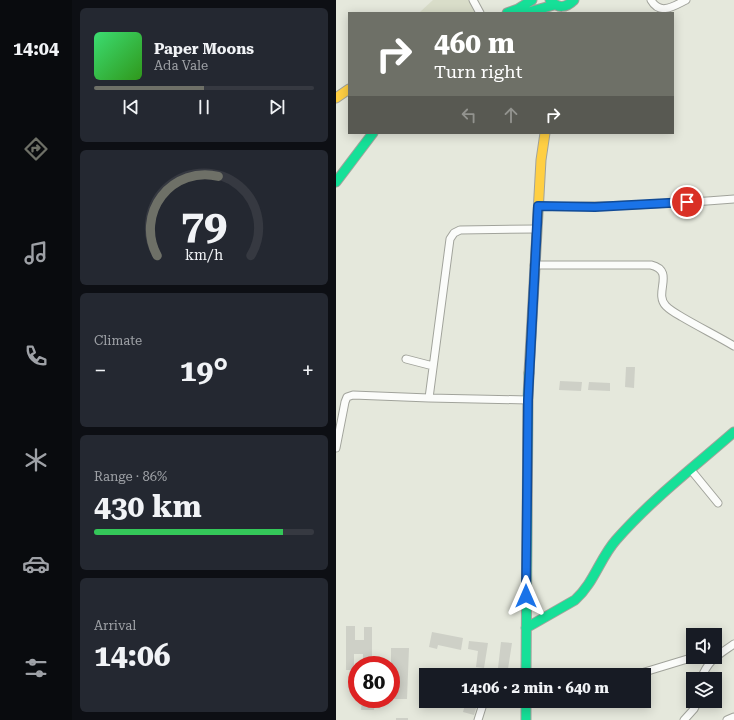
<!DOCTYPE html>
<meta charset="utf-8">
<style>
:root{--surface:#171b24;--page:#242831;--text:#f1f3f6;--muted:#9ea1a6;--line:#363941;--accent:#6e7067}
body{margin:0;font-family:"Roboto Serif",serif;background:var(--page);color:var(--text);height:100vh;display:flex;flex-direction:column;font-size:15px;white-space:nowrap}
*{box-sizing:border-box;margin:0}
p{font-size:13px;color:var(--muted)}
.icon{flex:none;width:22px;height:22px;fill:none;stroke:currentColor;stroke-width:2;stroke-linecap:round;stroke-linejoin:round}
.map{position:relative;flex:1;overflow:hidden}
.drawer{display:flex;flex-direction:column;gap:8px;padding:8px;background:#0d0f14;width:264px}
.drawer>*{flex:none}
.guide{position:absolute;left:12px;top:12px;width:326px;height:122px;border-radius:0px;box-shadow:0 2px 10px #0003;background:#6e7067;color:#fff;overflow:hidden}
.tools{position:absolute;left:350px;top:628px;display:grid;gap:8px}
.tools a{display:grid;place-items:center;width:36px;height:36px;border-radius:0px;background:var(--surface);box-shadow:0 2px 10px #0003;font-size:20px}
.speed{position:absolute;left:12px;top:656px;display:flex;gap:8px;font-size:20px;font-weight:700;text-align:center}
.speed>*{display:grid;place-content:center;width:52px;height:52px;border-radius:50%;background:var(--surface);box-shadow:0 2px 10px #0003;line-height:1}
.speed .limit{border:6px solid #d22;background:#fff;color:#111}
.pin{position:absolute;display:grid;place-items:center;width:34px;height:34px;color:#fff;margin:-17px;border:2px solid #fff;border-radius:50%;box-shadow:0 1px 4px #0007}
.me{position:absolute;width:44px;margin:-22px;rotate:0deg;stroke-linejoin:round;filter:drop-shadow(0 0 3px #0008)}
.turn{display:flex;align-items:center;gap:14px;height:84px;padding:0 20px;font-size:18px}
.turn .icon{width:52px;height:52px;stroke-width:2.5}
.turn b{display:block;font-size:28px;line-height:34px}
.lanes{display:flex;align-items:center;height:38px;padding:0 20px;background:#0003;justify-content:center;gap:20px;direction:ltr}
.lanes .off{opacity:.35}
.big{font-size:30px;font-weight:700;line-height:1.1}
.drawer .widget{flex:1;display:flex;flex-direction:column;justify-content:center;gap:6px;min-width:0;padding:0 14px;border-radius:6px;background:var(--page)}
.drawer .dial{align-items:center;gap:0}
.dial svg{height:104px;overflow:visible;fill:none;stroke:var(--line);stroke-width:7;stroke-linecap:round;text-anchor:middle}
.dial text{fill:var(--text);stroke:none}
.song{display:flex;align-items:center;gap:12px}
.cover{width:48px;height:48px;border-radius:6px;background:linear-gradient(135deg,hsl(140 70% 55%),hsl(110 70% 35%))}
.played{height:4px;border-radius:2px;background:linear-gradient(90deg,var(--accent) 50%,var(--line) 50%)}
.keys{display:flex;justify-content:space-around;direction:ltr}
.heat{display:flex;justify-content:space-between;align-items:center;font-size:22px;direction:ltr}
.charge{height:6px;border-radius:3px;background:linear-gradient(90deg,#34c759 86%,var(--line) 0)}
.trip{position:absolute;left:83px;top:668px;width:232px;height:40px;border-radius:0px;background:var(--surface);box-shadow:0 2px 10px #0003;font-weight:700;line-height:40px;text-align:center}
main{display:flex;flex:1;min-height:0}
.dock{display:flex;flex-direction:column;width:72px;justify-content:space-around;align-items:center;background:#090b0e;color:var(--muted)}
.dock .icon{width:28px;height:28px}
.dock .on{color:var(--accent)}
.dock b{font-size:18px;color:var(--text)}
.map>svg:first-child{display:block}
.built{fill:#d9ddc9}
.building{fill:#ced0c7}
.lines{fill:none;stroke-linecap:round;stroke-linejoin:round}
.street-casing{stroke:#a1a39b;stroke-width:9}
.fast-casing{stroke:#a1a39b;stroke-width:11}
.slow-casing{stroke:#a1a39b;stroke-width:11}
.street{stroke:#fbfcfa;stroke-width:7}
.fast{stroke:#16e098;stroke-width:9}
.slow{stroke:#ffcf43;stroke-width:9}
.route-casing{stroke:#114b97;stroke-width:10}
.route{stroke:#1a73e8;stroke-width:7}
</style>
<main>
<nav class="dock">
<b>14:04</b>
<svg class="icon on" aria-label="directions" viewBox="0 0 24 24"><path d="M12 3l9 9-9 9-9-9zM9 14v-3h6M13 9l2 2-2 2"/></svg>
<svg class="icon" aria-label="music" viewBox="0 0 24 24"><path d="M9 18V5l10-2v13"/><circle cx="6" cy="18" r="3"/><circle cx="16" cy="16" r="3"/></svg>
<svg class="icon" aria-label="phone" viewBox="0 0 24 24"><path d="M5 4h4l2 5-3 2q2 4 5 5l2-3 5 2v4C11 20 4 13 5 4z"/></svg>
<svg class="icon" aria-label="climate" viewBox="0 0 24 24"><path d="M12 3v18M4 7l16 10M4 17L20 7"/></svg>
<svg class="icon" aria-label="car" viewBox="0 0 24 24"><path d="M5 17H2v-5l4-1 3-4h7l3 4 3 1v5h-3M9 17h6M6 11h13"/><circle cx="7" cy="17" r="2"/><circle cx="17" cy="17" r="2"/></svg>
<svg class="icon" aria-label="filters" viewBox="0 0 24 24"><path d="M4 7h16M4 17h16"/><circle cx="9" cy="7" r="2"/><circle cx="15" cy="17" r="2"/></svg>
</nav>
<section class="drawer">
<div class="widget">
<div class="song"><i class="cover"></i><div><b>Paper Moons</b><p>Ada Vale</p></div></div>
<div class="played"></div>
<div class="keys"><svg class="icon" aria-label="previous" viewBox="0 0 24 24"><path d="M18 5L8 12l10 7zM5 5v14"/></svg><svg class="icon" aria-label="pause" viewBox="0 0 24 24"><path d="M8 5v14M16 5v14"/></svg><svg class="icon" aria-label="next" viewBox="0 0 24 24"><path d="M6 5l10 7-10 7zM19 5v14"/></svg></div>
</div>
<div class="widget dial"><svg viewBox="0 0 100 80">
<path d="M14 69A42 42 0 1 1 86 69"/>
<path d="M14 69A42 42 0 0 1 61 8" stroke="#6e7067"/>
<text x="50" y="56" font-size="32" font-weight="700">79</text>
<text x="50" y="72" font-size="11">km/h</text>
</svg></div>
<div class="widget"><p>Climate</p>
<div class="heat"><a>−</a><b class="big">19°</b><a>+</a></div>
</div>
<div class="widget"><p>Range · 86%</p><b class="big">430 km</b><div class="charge"></div></div>
<div class="widget"><p>Arrival</p><b class="big">14:06</b></div>
</section>
<div class="map">
<svg width="398" height="720" viewBox="0 0 398 720">
<rect width="100%" height="100%" fill="#e5e8dc"/>
<path class="built" d="M97,0H136L142,13H85L84,12Z"/>
<path class="building" d="M290,367H299L298,388L289,387Z
M224,381L246,382L245,391L223,390Z
M253,382L274,383V391L252,390Z
M10,626H19V640H28V627H36V665H27V654H18V670H10Z
M96,632L127,638L125,650L102,645L101,649L93,647Z
M133,641L152,643L148,668L140,667L142,651L132,649Z
M165,642L176,643L172,669L162,668Z
M55,648H73L71,699H55Z
M26,699H39L38,710H25Z
M130,701H142L138,715L127,712Z
M60,718H72V720H60Z"/>
<g class="lines">
<defs>
<path id="street" d="M137,0L144,13
M315,0C324,16 338,6 350,0
M202,206C267,207 333,204 398,199
M198,265H315C340,271 317,293 330,306C335,311 341,314 346,317C363,327 381,336 398,346
M70,359L97,366
M93,398L114,239L118,233L124,230L200,229
M0,448L9,402L11,397L17,395L93,398L192,400
M355,470L382,503
M302,674L358,657L374,661
M172,675L190,673
M365,679C372,660 382,655 398,644
M142,720L148,701
M348,720L358,709L362,701
M391,720L398,717"/>
<path id="fast" d="M214,0C222,9 230,8 238,0
M171,13L182,9L196,0
M189,13L218,5
M0,182L37,133
M190,628L239,600C258,583 264,558 280,540C315,500 358,467 398,432
M190,675L192,400L193,373
M190,701V720"/>
<path id="slow" d="M0,98L13,89
M193,373L205,160L209,133"/>
</defs>
<use href="#street" class="street-casing"/>
<use href="#fast" class="fast-casing"/>
<use href="#slow" class="slow-casing"/>
<use href="#street" class="street"/>
<use href="#fast" class="fast"/>
<use href="#slow" class="slow"/>
</g>
<g class="lines">
<defs>
<path id="route" d="M190,596L192,400L202,206L259,207L351,202"/>
</defs>
<use href="#route" class="route-casing"/>
<use href="#route" class="route"/>
</g>
</svg>
<div class="tools">
<a><svg class="icon" aria-label="sound" viewBox="0 0 24 24"><path d="M4 9h4l5-4v14l-5-4H4zM17 9q2 3 0 6"/></svg></a>
<a><svg class="icon" aria-label="layers" viewBox="0 0 24 24"><path d="M12 4l9 5-9 5-9-5zM3 14l9 5 9-5"/></svg></a>
</div>
<div class="speed"><div class="limit">80</div></div>
<div class="pin" style="left:351px;top:202px;background:#d93025"><svg class="icon" aria-label="arrive" viewBox="0 0 24 24"><path d="M6 21V4h12l-3 4 3 4H6"/></svg></div>
<svg class="me" style="left:190px;top:596px" viewBox="-20 -20 40 40"><path d="M0-17L14 15 0 8-14 15z" fill="#1a73e8" stroke="#fff" stroke-width="4"/></svg>
<div class="trip">14:06 · 2 min · 640 m</div>
<div class="guide">
<div class="turn"><svg class="icon" aria-label="right" viewBox="0 0 24 24"><path d="M7 20v-9h11M14 6l5 5-5 5"/></svg><div><b>460 m</b>Turn right</div></div>
<div class="lanes"><svg class="icon off" aria-label="left" viewBox="0 0 24 24"><path d="M17 20v-9H6M10 6l-5 5 5 5"/></svg><svg class="icon off" aria-label="ahead" viewBox="0 0 24 24"><path d="M12 20V5M6 11l6-6 6 6"/></svg><svg class="icon" aria-label="right" viewBox="0 0 24 24"><path d="M7 20v-9h11M14 6l5 5-5 5"/></svg></div>
</div>
</div>
</main>
